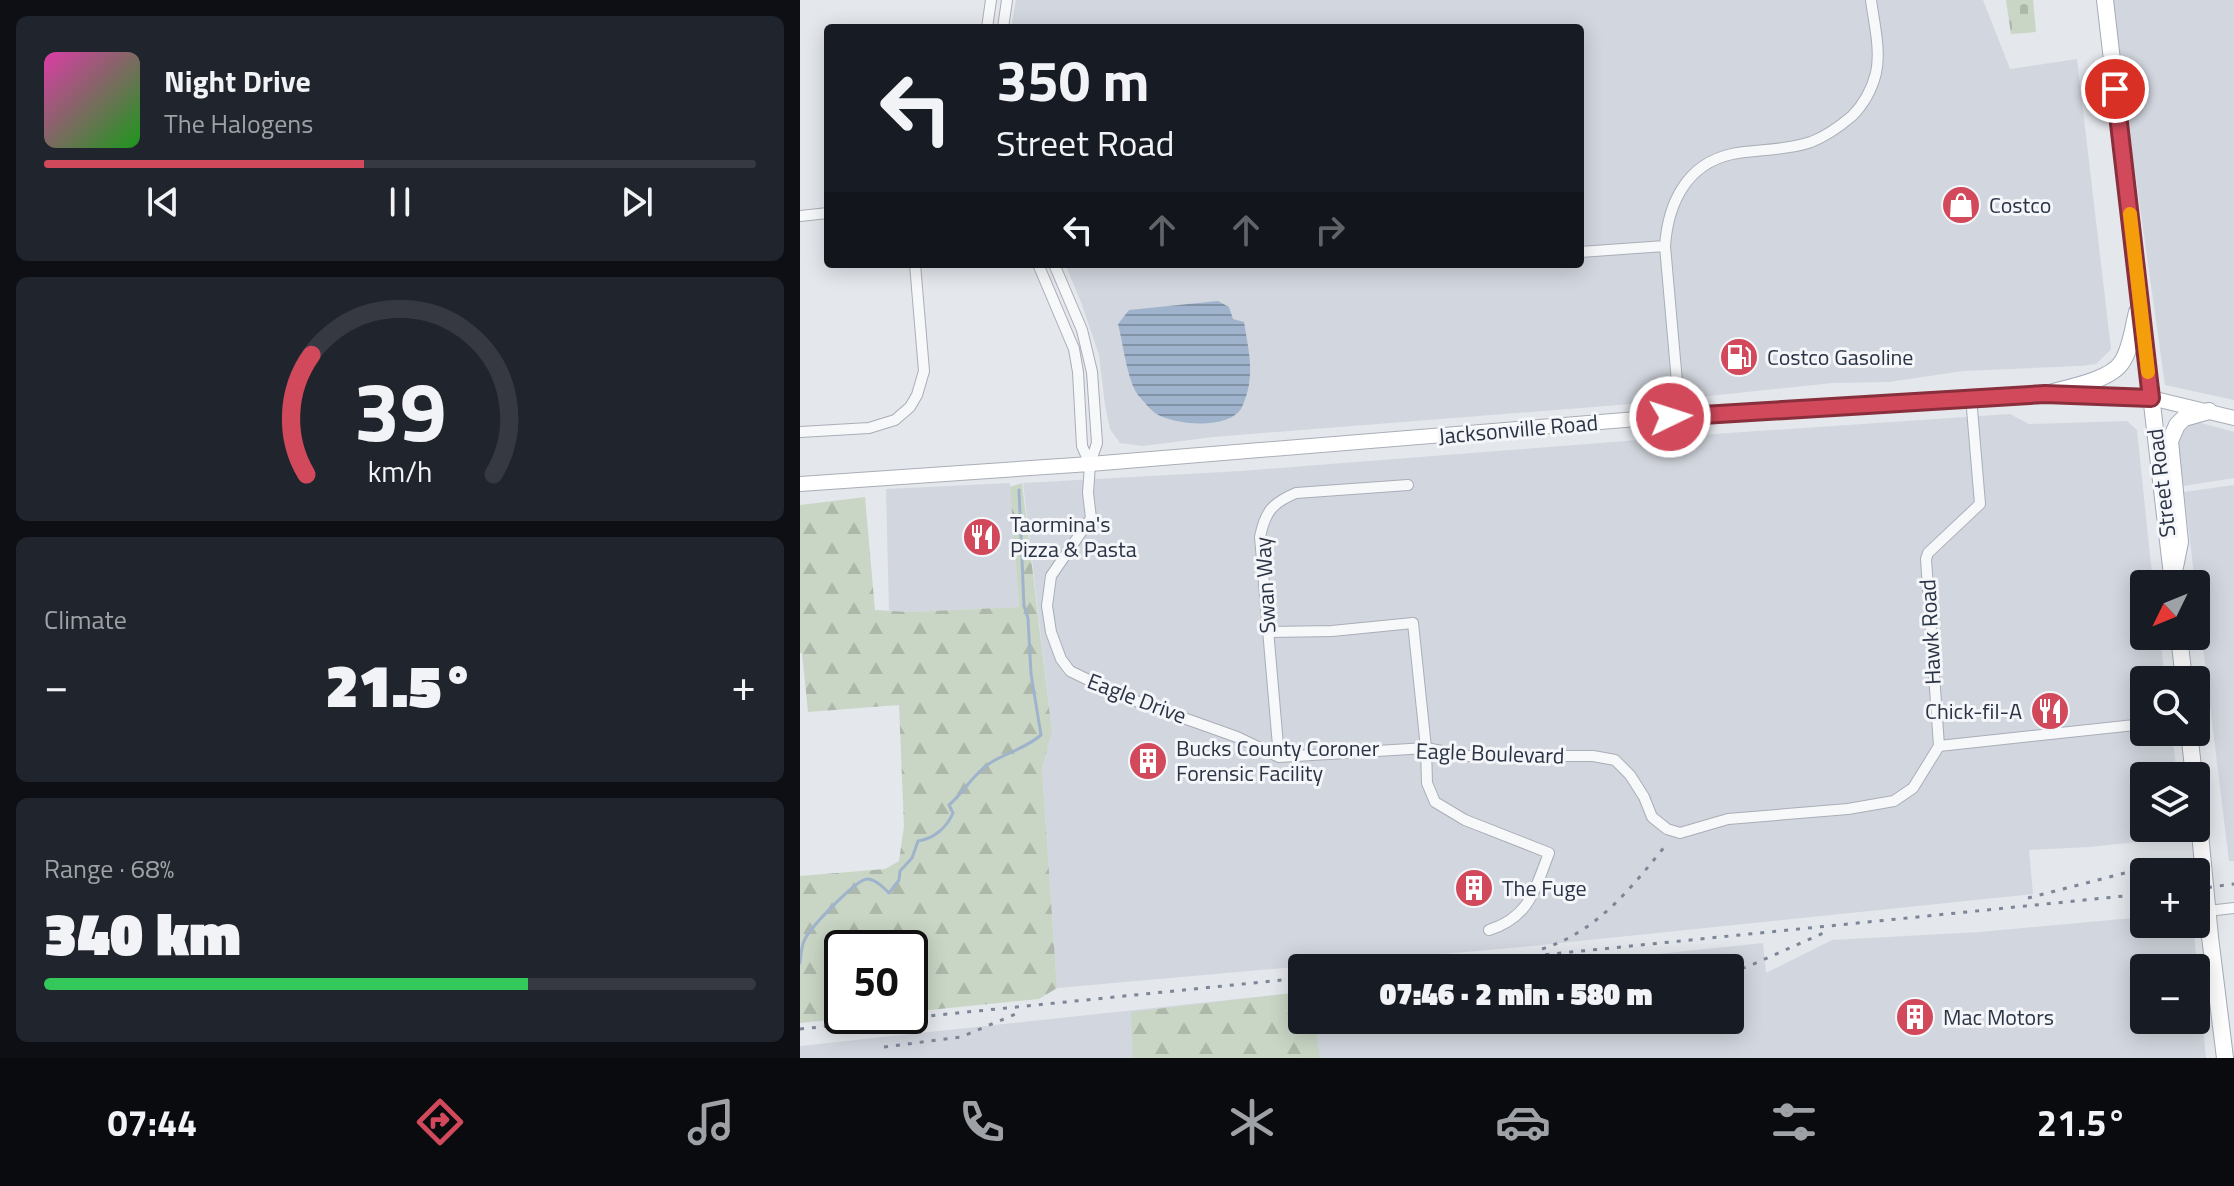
<!DOCTYPE html>
<meta charset="utf-8">
<style>
:root{--surface:#171b24;--page:#20242c;--text:#f1f3f6;--muted:#9ea1a6;--line:#363941;--accent:#d1495b}
body{margin:0;font-family:"Titillium Web",sans-serif;background:var(--page);color:var(--text);height:100vh;display:flex;flex-direction:column;font-size:30px;white-space:nowrap}
*{box-sizing:border-box;margin:0}
p{font-size:26px;color:var(--muted)}
.icon{flex:none;width:44px;height:44px;fill:none;stroke:currentColor;stroke-width:2;stroke-linecap:round;stroke-linejoin:round}
.map{position:relative;flex:1;overflow:hidden}
.side{display:flex;flex-direction:column;gap:16px;padding:16px;background:#0d0f14;width:800px}
.side>*{flex:none}
.banner{position:absolute;left:24px;top:24px;width:760px;height:244px;border-radius:8px;box-shadow:0 4px 20px #0003;background:#171b24;color:var(--text);overflow:hidden}
.needle{width:52px;rotate:227deg}
.controls{position:absolute;left:1330px;top:570px;display:grid;gap:16px}
.controls a{display:grid;place-items:center;width:80px;height:80px;border-radius:8px;background:var(--surface);box-shadow:0 4px 20px #0003;font-size:40px}
.speed{position:absolute;left:24px;top:930px;display:flex;gap:16px;font-size:40px;font-weight:700;text-align:center}
.speed>*{display:grid;place-content:center;width:104px;height:104px;border-radius:50%;background:var(--surface);box-shadow:0 4px 20px #0003;line-height:1}
.speed .limit{border:4px solid #111;border-radius:12px;background:#fff;color:#111}
.pin{position:absolute;display:grid;place-items:center;width:68px;height:68px;color:#fff;margin:-34px;border:4px solid #fff;border-radius:50%;box-shadow:0 2px 8px #0007}
.me{position:absolute;width:88px;margin:-44px;rotate:86deg;stroke-linejoin:round;filter:drop-shadow(0 0 6px #0008)}
.turn{display:flex;align-items:center;gap:28px;height:168px;padding:0 40px;font-size:36px}
.turn .icon{width:104px;height:104px;stroke-width:2.5}
.turn b{display:block;font-size:56px;line-height:68px}
.lanes{display:flex;align-items:center;height:76px;padding:0 40px;background:#0003;justify-content:center;gap:40px;direction:ltr}
.lanes .off{opacity:.35}
.big{font-size:60px;font-weight:800;line-height:1.1}
.side .widget{flex:1;display:flex;flex-direction:column;justify-content:center;gap:12px;min-width:0;padding:0 28px;border-radius:12px;background:var(--page)}
.side .dial{align-items:center;gap:0}
.dial svg{height:208px;overflow:visible;fill:none;stroke:var(--line);stroke-width:7;stroke-linecap:round;text-anchor:middle}
.dial text{fill:var(--text);stroke:none}
.song{display:flex;align-items:center;gap:24px}
.cover{width:96px;height:96px;border-radius:12px;background:linear-gradient(135deg,hsl(320 70% 55%),hsl(120 70% 35%))}
.played{height:8px;border-radius:4px;background:linear-gradient(90deg,var(--accent) 45%,var(--line) 45%)}
.keys{display:flex;justify-content:space-around;direction:ltr}
.heat{display:flex;justify-content:space-between;align-items:center;font-size:44px;direction:ltr}
.charge{height:12px;border-radius:6px;background:linear-gradient(90deg,#34c759 68%,var(--line) 0)}
.trip{position:absolute;left:488px;top:954px;width:456px;height:80px;border-radius:8px;background:var(--surface);box-shadow:0 4px 20px #0003;font-weight:800;line-height:80px;text-align:center}
.menu{display:flex;height:128px;justify-content:space-around;align-items:center;background:#090b0e;color:var(--muted)}
.menu .icon{width:56px;height:56px}
.menu .active{color:var(--accent)}
.menu b{font-size:36px;color:var(--text)}
main{display:flex;flex:1;min-height:0}
.map>svg:first-child{display:block}
.built{fill:#d2d6de;fill-rule:evenodd}
.forest{fill:url(#forest-firs)}
.cemetery{fill:url(#cemetery-stones)}
.water{fill:url(#water-rules)}
.lines{fill:none;stroke-linecap:round;stroke-linejoin:round}
.stream{stroke:#9fb4cc;stroke-width:3}
.street-casing{stroke:#a9aeb7;stroke-width:12}
.secondary-casing{stroke:#a9aeb7;stroke-width:16}
.primary-casing{stroke:#a3abb8;stroke-width:18}
.street{stroke:#f7f8fa;stroke-width:10}
.secondary{stroke:#fff;stroke-width:14}
.primary{stroke:#fff;stroke-width:16}
.rail{stroke:#7d8696;stroke-width:3;stroke-dasharray:4 8;stroke-linecap:butt}
.route-casing{stroke:#882f3b;stroke-width:20}
.route{stroke:#d1495b;stroke-width:14}
.slow{stroke:#f59e0b;stroke-width:14}
.labels{text-anchor:middle;dominant-baseline:central;stroke-width:6;stroke-linejoin:round;paint-order:stroke}
.poi-label{font-size:22px;fill:#2b3445;stroke:#f4f6f9;text-anchor:start}
.street-label{font-size:22px;fill:#2b3445;stroke:#f4f6f9}
</style>
<main>
<section class="side">
<div class="widget">
<div class="song"><i class="cover"></i><div><b>Night Drive</b><p>The Halogens</p></div></div>
<div class="played"></div>
<div class="keys"><svg class="icon" aria-label="previous" viewBox="0 0 24 24"><path d="M18 5L8 12l10 7zM5 5v14"/></svg><svg class="icon" aria-label="pause" viewBox="0 0 24 24"><path d="M8 5v14M16 5v14"/></svg><svg class="icon" aria-label="next" viewBox="0 0 24 24"><path d="M6 5l10 7-10 7zM19 5v14"/></svg></div>
</div>
<div class="widget dial"><svg viewBox="0 0 100 80">
<path d="M14 69A42 42 0 1 1 86 69"/>
<path d="M14 69A42 42 0 0 1 16 23" stroke="#d1495b"/>
<text x="50" y="56" font-size="32" font-weight="700">39</text>
<text x="50" y="72" font-size="11">km/h</text>
</svg></div>
<div class="widget"><p>Climate</p>
<div class="heat"><a>−</a><b class="big">21.5°</b><a>+</a></div>
</div>
<div class="widget"><p>Range · 68%</p><b class="big">340 km</b><div class="charge"></div></div>
</section>
<div class="map">
<svg width="1434" height="1058" viewBox="0 0 1434 1058">
<defs>
<pattern id="forest-firs" width="22" height="20" patternUnits="userSpaceOnUse" patternTransform="scale(2)"><rect width="22" height="20" fill="#c9d6c5"/><path d="M5 1l3.5 6h-7zM16 11l3.5 6h-7z" fill="#adb8ab"/></pattern>
<pattern id="cemetery-stones" width="16" height="16" patternUnits="userSpaceOnUse" patternTransform="scale(2)"><rect width="16" height="16" fill="#c9d6c5"/><path d="M2 7V4a2 2 0 0 1 4 0v3zM10 15v-3a2 2 0 0 1 4 0v3z" fill="#adb8ab"/></pattern>
<pattern id="water-rules" width="6" height="5" patternUnits="userSpaceOnUse" patternTransform="scale(2)"><rect width="6" height="5" fill="#9fb4cc"/><path d="M0 2.5h6" fill="none" stroke="#8293a7"/></pattern>
</defs>
<rect width="100%" height="100%" fill="#e4e7ec"/>
<path class="built" d="M216,0H1183L1210,69L1277,59L1311,349L1296,364L1280,366L1163,371L1089,382L1033,383L843,403L413,437L343,446L320,443L310,429L305,405L299,355L281,302L265,264H780V28H211Z
M1311,0H1434V400L1365,385Z
M1210,414L1229,424L1327,421L1337,430L1353,584H1344V636H1360L1365,680H1344V732H1372L1377,776H1344V828H1384L1385,837L1289,847L1229,850L1233,894L722,947L257,988L242,769L252,732L223,483L441,471L928,433Z
M1394,421L1434,432V478L1377,487L1375,437L1385,423Z
M210,483L219,607L110,612L89,611L86,489Z
M1434,485V861H1429L1384,492Z
M1344,917V924H1393L1406,1058H0V1046L502,992V1020H930V968H724L963,943L966,973L1032,940L1180,932ZM1344,968H1396V1020H1344Z"/>
<path class="forest" d="M222,483L252,732L242,769L257,988L239,999L110,1012V948H42V1016H70L0,1023V876L85,869L99,861L104,826L99,705L8,712L2,653H0V505L65,497L75,610L110,612L219,607L210,487Z
M502,992V1020H514L520,1058H333L331,1012Z"/>
<path class="cemetery" d="M1206,0H1233L1236,32L1211,34Z"/>
<path class="water" d="M418,301L429,307L433,319L444,322C449,353 456,377 442,407C431,430 374,426 355,413C350,409 343,401 338,395C327,380 323,343 318,324L329,310Z"/>
<g class="lines">
<path class="stream" d="M0,963C1,956 1,946 5,939C10,928 58,877 68,879C76,880 83,887 89,893L99,880L100,871L112,858L118,841C134,839 147,827 153,813L149,805C164,792 173,774 190,763C207,752 225,749 241,735L231,674L228,618L224,606L219,490"/>
<defs>
<path id="street" d="M187,28L191,0
M203,28L207,0
M0,216L28,213
M780,252L865,246
M238,264L274,349L278,372L282,446L290,464
M254,264L282,330L292,372L297,443L290,464L288,493L291,518L251,576L247,606L251,632L261,659L270,671L319,695L437,737L479,757L626,748L667,756H793L815,760L830,775L844,797L852,817L867,829L880,833L928,819L1048,809L1094,801L1113,788L1139,746
M880,416L865,246C868,204 886,164 932,154C957,149 985,151 1011,142C1027,136 1039,127 1052,116C1063,105 1072,89 1076,73C1081,50 1074,23 1071,0
M0,432L69,428L95,420L110,407L117,395L124,371L115,264
M467,632L532,631L613,623L626,748L627,783L635,802L665,820L749,853C735,889 730,917 689,930
M1139,746L1126,559L1128,553L1180,504L1171,397
M1139,746L1344,724
M479,757L460,537C465,512 472,503 496,493L608,485
M1408,911L1434,908"/>
<path id="secondary" d="M0,484L290,464L886,415L1060,407L1171,397L1245,394L1351,398L1434,418"/>
<path id="primary" d="M1305,0L1373,584
M1245,394C1266,388 1310,381 1322,362C1331,348 1333,328 1337,312
M1375,567L1380,542L1370,441L1377,425L1384,418L1409,411
M1379,636L1384,680
M1389,732L1394,776
M1396,792L1410,937L1425,1058"/>
</defs>
<use href="#street" class="street-casing"/>
<use href="#secondary" class="secondary-casing"/>
<use href="#primary" class="primary-casing"/>
<use href="#street" class="street"/>
<use href="#secondary" class="secondary"/>
<use href="#primary" class="primary"/>
<path class="rail" d="M1396,889L1434,884
M1228,898L1375,860
M742,949C798,931 830,889 866,845
M614,968L1344,894
M930,971L947,967L1028,931
M0,1029L502,978
M84,1047L161,1037L218,1013"/>
</g>
<g class="lines">
<defs>
<path id="route" d="M870,417L1245,394L1351,398L1315,89"/>
</defs>
<use href="#route" class="route-casing"/>
<use href="#route" class="route"/>
<path class="slow" d="M1330,214L1348,372"/>
</g>
<defs>
<symbol id="shop-disc" viewBox="-11 -11 22 22"><circle r="9.5" fill="#d1495b" stroke="#f4f6f9"/><path d="M-5-2.5h2.3a2.7 3.5 0 0 1 5.4 0H5L5.5 6h-11ZM-1.5-2.5h3a1.5 2.3 0 0 0-3 0Z" fill="#fff"/></symbol>
<symbol id="fuel-disc" viewBox="-11 -11 22 22"><circle r="9.5" fill="#d1495b" stroke="#f4f6f9"/><path d="M-5.5-6h7V0h2V4h1.3V-2.5L3-4.5l.8-.8L6-3V5H2.5V1h-1V6h-7ZM-4.2-4.7v3.2H.2V-4.7Z" fill="#fff"/></symbol>
<symbol id="restaurant-disc" viewBox="-11 -11 22 22"><circle r="9.5" fill="#d1495b" stroke="#f4f6f9"/><path d="M-5-6h1v4h1v-4h1v4h1v-4h1v5L-1.5 .5V6h-2V.5L-5-1ZM5-6V6H3V1.5H1.5Q1.5-4 5-6Z" fill="#fff"/></symbol>
<symbol id="building-disc" viewBox="-11 -11 22 22"><circle r="9.5" fill="#d1495b" stroke="#f4f6f9"/><path d="M-4-6H4V6H1V3H-1V6H-4ZM-2.5-4.3h1.7v1.8h-1.7ZM.8-4.3h1.7v1.8H.8ZM-2.5-1h1.7V.8h-1.7ZM.8-1h1.7V.8H.8Z" fill="#fff"/></symbol>
</defs>
<g fill-rule="evenodd">
<use href="#shop-disc" x="1139" y="183" width="44" height="44"/>
<use href="#fuel-disc" x="917" y="335" width="44" height="44"/>
<use href="#restaurant-disc" x="160" y="515" width="44" height="44"/>
<use href="#restaurant-disc" x="1228" y="689" width="44" height="44"/>
<use href="#building-disc" x="326" y="739" width="44" height="44"/>
<use href="#building-disc" x="652" y="866" width="44" height="44"/>
<use href="#building-disc" x="1093" y="995" width="44" height="44"/>
</g>
<g class="labels">
<g class="poi-label">
<text x="1189" y="205">Costco</text>
<text x="967" y="357">Costco Gasoline</text>
<text x="210" y="524">Taormina's<tspan x="210" dy="25">Pizza &amp; Pasta</tspan></text>
<text x="1222" y="711" text-anchor="end">Chick-fil-A</text>
<text x="376" y="748">Bucks County Coroner<tspan x="376" dy="25">Forensic Facility</tspan></text>
<text x="702" y="888">The Fuge</text>
<text x="1143" y="1017">Mac Motors</text>
</g>
<g class="street-label">
<text transform="translate(718 429) rotate(-5)">Jacksonville Road</text>
<text transform="translate(1361 483) rotate(-97)">Street Road</text>
<text transform="translate(465 585) rotate(-93)">Swan Way</text>
<text transform="translate(1130 632) rotate(-93)">Hawk Road</text>
<text transform="translate(337 698) rotate(21)">Eagle Drive</text>
<text transform="translate(690 753) rotate(2)">Eagle Boulevard</text>
</g>
</g>
</svg>
<div class="controls">
<a><svg class="needle" viewBox="-14 -14 28 28"><path d="M0-13l5 13h-10z" fill="#e53935"/><path d="M0 13l5-13h-10z" fill="#9ea1a6"/></svg></a>
<a><svg class="icon" aria-label="search" viewBox="0 0 24 24"><circle cx="10" cy="10" r="6"/><path d="M15 15l6 6"/></svg></a>
<a><svg class="icon" aria-label="layers" viewBox="0 0 24 24"><path d="M12 4l9 5-9 5-9-5zM3 14l9 5 9-5"/></svg></a>
<a>+</a>
<a>−</a>
</div>
<div class="speed"><div class="limit">50</div></div>
<div class="pin" style="left:1315px;top:89px;background:#d93025"><svg class="icon" aria-label="arrive" viewBox="0 0 24 24"><path d="M6 21V4h12l-3 4 3 4H6"/></svg></div>
<svg class="me" style="left:870px;top:417px" viewBox="-20 -20 40 40"><circle r="17" fill="#d1495b" stroke="#fff" stroke-width="3"/><path d="M0-11L8 9 0 5-8 9z" fill="#fff"/></svg>
<div class="trip">07:46 · 2 min · 580 m</div>
<div class="banner">
<div class="turn"><svg class="icon" aria-label="left" viewBox="0 0 24 24"><path d="M17 20v-9H6M10 6l-5 5 5 5"/></svg><div><b>350 m</b>Street Road</div></div>
<div class="lanes"><svg class="icon" aria-label="left" viewBox="0 0 24 24"><path d="M17 20v-9H6M10 6l-5 5 5 5"/></svg><svg class="icon off" aria-label="ahead" viewBox="0 0 24 24"><path d="M12 20V5M6 11l6-6 6 6"/></svg><svg class="icon off" aria-label="ahead" viewBox="0 0 24 24"><path d="M12 20V5M6 11l6-6 6 6"/></svg><svg class="icon off" aria-label="right" viewBox="0 0 24 24"><path d="M7 20v-9h11M14 6l5 5-5 5"/></svg></div>
</div>
</div>
</main>
<nav class="menu">
<b>07:44</b>
<svg class="icon active" aria-label="directions" viewBox="0 0 24 24"><path d="M12 3l9 9-9 9-9-9zM9 14v-3h6M13 9l2 2-2 2"/></svg>
<svg class="icon" aria-label="music" viewBox="0 0 24 24"><path d="M9 18V5l10-2v13"/><circle cx="6" cy="18" r="3"/><circle cx="16" cy="16" r="3"/></svg>
<svg class="icon" aria-label="phone" viewBox="0 0 24 24"><path d="M5 4h4l2 5-3 2q2 4 5 5l2-3 5 2v4C11 20 4 13 5 4z"/></svg>
<svg class="icon" aria-label="climate" viewBox="0 0 24 24"><path d="M12 3v18M4 7l16 10M4 17L20 7"/></svg>
<svg class="icon" aria-label="car" viewBox="0 0 24 24"><path d="M5 17H2v-5l4-1 3-4h7l3 4 3 1v5h-3M9 17h6M6 11h13"/><circle cx="7" cy="17" r="2"/><circle cx="17" cy="17" r="2"/></svg>
<svg class="icon" aria-label="filters" viewBox="0 0 24 24"><path d="M4 7h16M4 17h16"/><circle cx="9" cy="7" r="2"/><circle cx="15" cy="17" r="2"/></svg>
<b>21.5°</b>
</nav>
